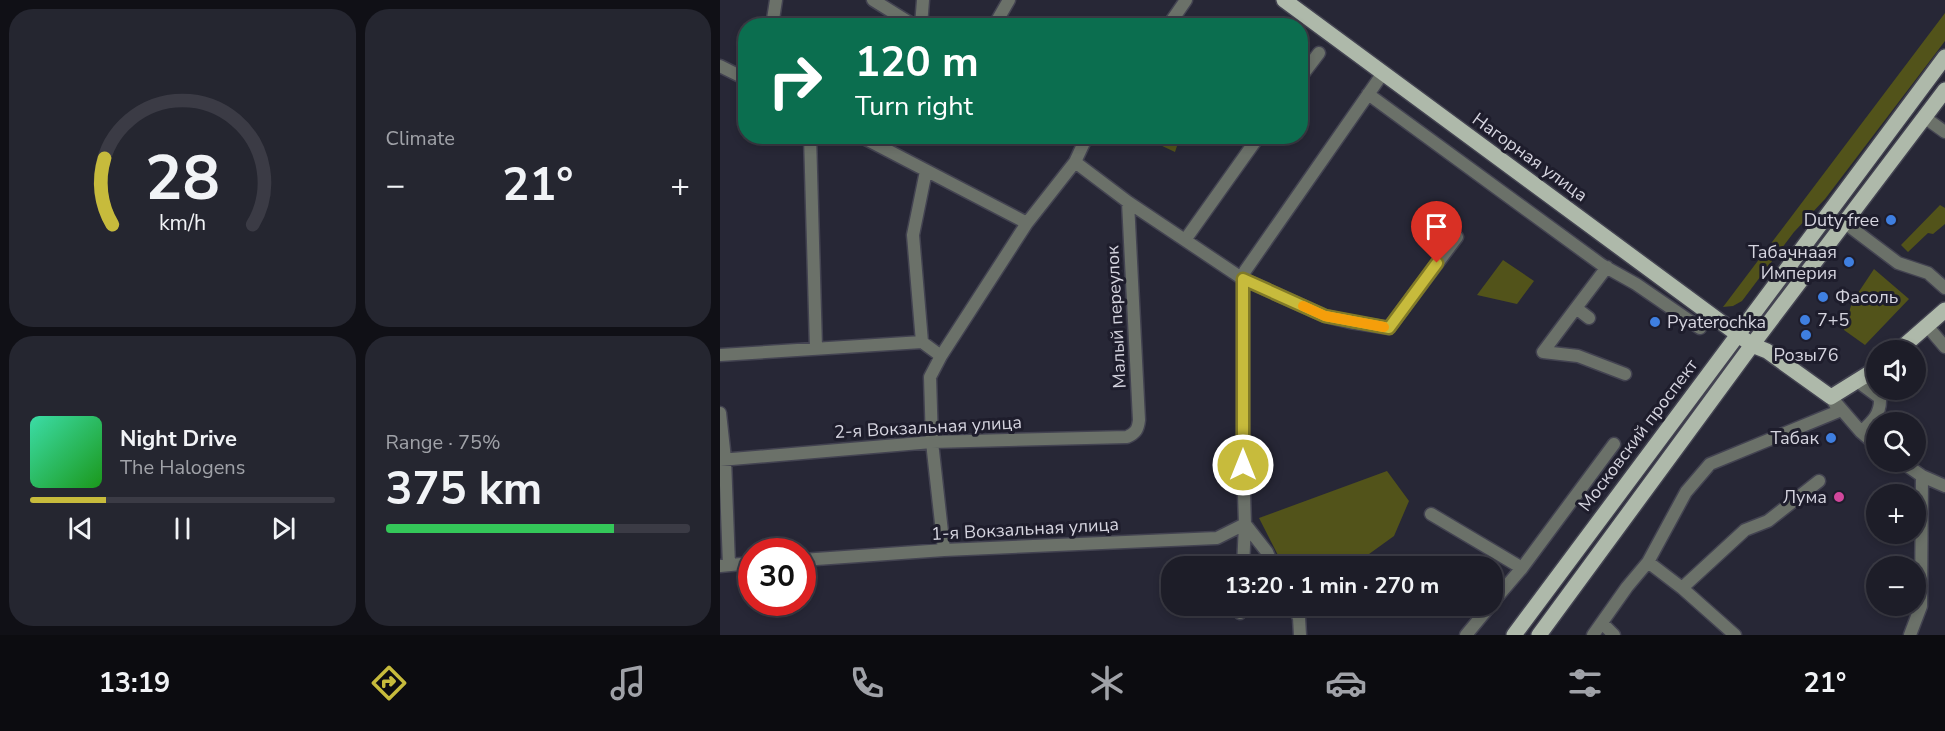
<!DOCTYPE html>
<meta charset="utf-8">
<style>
:root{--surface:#1d1d28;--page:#252630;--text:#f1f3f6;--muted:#a0a2a8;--line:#3b3b45;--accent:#c7bb3c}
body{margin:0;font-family:"Nunito Sans",sans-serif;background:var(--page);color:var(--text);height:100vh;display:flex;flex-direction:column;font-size:22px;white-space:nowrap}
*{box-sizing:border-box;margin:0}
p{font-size:20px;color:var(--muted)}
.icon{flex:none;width:33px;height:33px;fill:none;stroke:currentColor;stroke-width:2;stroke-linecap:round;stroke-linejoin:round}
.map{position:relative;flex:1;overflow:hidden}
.sheet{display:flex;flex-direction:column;gap:9px;padding:9px;background:#101016;width:720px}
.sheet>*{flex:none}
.banner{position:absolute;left:18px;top:18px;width:570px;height:126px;border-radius:24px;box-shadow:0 3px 9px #0003,0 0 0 2px var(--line);background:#0b6e4f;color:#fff;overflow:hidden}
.controls{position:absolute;left:1146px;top:340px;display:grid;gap:12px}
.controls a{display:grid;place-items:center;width:60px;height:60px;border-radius:50%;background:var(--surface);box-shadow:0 3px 9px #0003,0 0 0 2px var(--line);font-size:30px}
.speed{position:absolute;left:18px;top:538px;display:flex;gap:12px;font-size:30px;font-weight:700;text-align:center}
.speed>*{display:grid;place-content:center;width:78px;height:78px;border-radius:50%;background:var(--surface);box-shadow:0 3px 9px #0003,0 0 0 2px var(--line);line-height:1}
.speed .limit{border:9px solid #d22;background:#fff;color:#111}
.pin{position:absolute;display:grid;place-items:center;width:51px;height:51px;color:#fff;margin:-62px -26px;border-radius:50% 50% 50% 0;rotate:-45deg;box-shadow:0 0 6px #0007}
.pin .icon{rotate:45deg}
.me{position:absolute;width:66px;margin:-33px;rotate:0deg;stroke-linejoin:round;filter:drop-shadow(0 0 4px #0008)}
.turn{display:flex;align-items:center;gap:21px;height:126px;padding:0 18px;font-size:27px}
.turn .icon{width:78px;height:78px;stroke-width:2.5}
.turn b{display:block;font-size:42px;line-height:51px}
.big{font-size:45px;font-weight:700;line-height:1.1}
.sheet .widget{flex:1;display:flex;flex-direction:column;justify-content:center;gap:9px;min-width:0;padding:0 21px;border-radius:24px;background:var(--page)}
.sheet .dial{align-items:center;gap:0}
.dial svg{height:156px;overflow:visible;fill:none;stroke:var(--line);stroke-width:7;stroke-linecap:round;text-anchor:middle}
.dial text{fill:var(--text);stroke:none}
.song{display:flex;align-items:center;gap:18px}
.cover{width:72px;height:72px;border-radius:9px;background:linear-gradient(135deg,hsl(160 70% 55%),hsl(120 70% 35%))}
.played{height:6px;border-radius:3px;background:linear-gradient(90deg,var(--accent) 25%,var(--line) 25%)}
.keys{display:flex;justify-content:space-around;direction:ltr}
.heat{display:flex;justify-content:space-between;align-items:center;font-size:33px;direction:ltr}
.charge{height:9px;border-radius:4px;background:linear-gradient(90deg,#34c759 75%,var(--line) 0)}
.sheet .tiles{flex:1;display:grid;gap:9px;grid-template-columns:repeat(2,1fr)}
.trip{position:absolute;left:441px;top:556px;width:342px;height:60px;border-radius:24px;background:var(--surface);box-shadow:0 3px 9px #0003,0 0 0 2px var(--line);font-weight:700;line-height:60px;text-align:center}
.dock{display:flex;height:96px;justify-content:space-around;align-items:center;background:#0c0c10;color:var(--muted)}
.dock .icon{width:42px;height:42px}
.dock .selected{color:var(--accent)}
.dock b{font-size:27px;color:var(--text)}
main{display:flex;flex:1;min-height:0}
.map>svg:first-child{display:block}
.green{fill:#52531a}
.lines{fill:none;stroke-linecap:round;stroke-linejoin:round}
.minor-casing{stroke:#434351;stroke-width:15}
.major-casing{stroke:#434351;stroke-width:18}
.minor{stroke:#6b7169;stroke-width:12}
.major{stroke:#aeb9aa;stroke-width:15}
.route-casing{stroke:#817a27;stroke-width:15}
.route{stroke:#c7bb3c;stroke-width:10}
.slow{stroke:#f59e0b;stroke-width:10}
.shop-dot{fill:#3f7fe0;stroke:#1e1d2c;stroke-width:2}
.hotel-dot{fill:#d1479c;stroke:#1e1d2c;stroke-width:2}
.labels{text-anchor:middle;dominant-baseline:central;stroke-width:6;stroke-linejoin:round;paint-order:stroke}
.street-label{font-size:18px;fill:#d5d4df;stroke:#1e1d2c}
.poi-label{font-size:18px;fill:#d5d4df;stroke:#1e1d2c;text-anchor:end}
</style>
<main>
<section class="sheet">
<div class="tiles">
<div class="widget dial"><svg viewBox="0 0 100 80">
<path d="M14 69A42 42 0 1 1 86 69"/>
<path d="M14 69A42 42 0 0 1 10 35" stroke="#c7bb3c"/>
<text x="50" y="56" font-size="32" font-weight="700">28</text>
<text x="50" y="72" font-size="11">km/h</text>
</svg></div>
<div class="widget"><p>Climate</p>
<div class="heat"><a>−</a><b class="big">21°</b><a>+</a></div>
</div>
<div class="widget">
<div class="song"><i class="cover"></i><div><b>Night Drive</b><p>The Halogens</p></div></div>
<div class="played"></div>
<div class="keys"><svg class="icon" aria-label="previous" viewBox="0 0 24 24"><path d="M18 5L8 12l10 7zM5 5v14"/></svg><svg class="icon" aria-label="pause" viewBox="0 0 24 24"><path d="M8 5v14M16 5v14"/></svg><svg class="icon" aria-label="next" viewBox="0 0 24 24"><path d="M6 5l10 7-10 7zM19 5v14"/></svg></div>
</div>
<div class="widget"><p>Range · 75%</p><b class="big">375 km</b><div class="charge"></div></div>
</div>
</section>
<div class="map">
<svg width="1225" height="635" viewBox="0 0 1225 635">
<rect width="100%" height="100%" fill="#272736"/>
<path class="green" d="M1225,13V41L1105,199L1074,232L1022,301L1013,306L1003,307Z
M423,137H460L455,152Z
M1220,205L1225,208V224L1213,234L1208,233L1188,252L1181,245Z
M783,260L814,281L797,304L757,295Z
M1154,269L1189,299L1145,345L1124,330L1132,302Z
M667,471L689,501L674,536L631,567H564L539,518Z"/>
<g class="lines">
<defs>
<path id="minor" d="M153,0L195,26
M52,26L56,0
M201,26L203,0
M274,26L289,0
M448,26L466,0
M0,66L26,79
M580,78L599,53
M648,94L882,265L916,284L980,328
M1204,117L1225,132
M90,136L96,348
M140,136L307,223
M355,162L408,202L523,279
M206,171L193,235L202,342L221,356
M1125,223L1178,263L1208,273L1225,288
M465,240L539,136
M523,279L605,316L630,322L669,328L737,237
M856,308L887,267
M1208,327L1225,347
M823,352L858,356L905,374
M823,352L856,308L869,318
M0,355L202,342
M1137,381L1160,398C1161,414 1152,422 1141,432
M1116,403L1141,432L1156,445
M0,413L5,459L9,565
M0,460L212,442L407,437C416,433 418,429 419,420L408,202
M1182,462L1202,476L1225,486
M711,514L802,568
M224,550L212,442L210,377L221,356L307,223L355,162L367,136
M82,560L224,550L497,538L525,524L547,552L553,567
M928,562L962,588L1015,635
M0,566L32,563
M523,567L525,524L523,465V279L525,271L663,73
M962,588L1025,530L1048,521L1099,481
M772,603L802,568L894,444
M573,606L579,618L580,635
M520,613L521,606
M882,623L894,635
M746,635L770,606
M873,635L907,587L928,562L966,492L990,464L1119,411L1111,397
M1190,635L1201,606L1202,476"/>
<path id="major" d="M564,0L1032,345L1047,351L1111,397L1156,369
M1178,351L1225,310
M794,635L1225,57
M819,635L1032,345L1225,90"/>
</defs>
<use href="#minor" class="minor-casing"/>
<use href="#major" class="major-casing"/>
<use href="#minor" class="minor"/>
<use href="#major" class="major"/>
</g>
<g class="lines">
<defs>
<path id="route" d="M523,465V279L605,316L669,328L717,263"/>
</defs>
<use href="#route" class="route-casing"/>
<use href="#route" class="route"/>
<path class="slow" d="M583,306L605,316L664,327"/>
</g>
<g class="shop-dot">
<circle cx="1171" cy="220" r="6"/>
<circle cx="1129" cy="262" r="6"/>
<circle cx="1103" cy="297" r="6"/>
<circle cx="1085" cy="320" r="6"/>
<circle cx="935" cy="322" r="6"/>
<circle cx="1086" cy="335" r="6"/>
<circle cx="1111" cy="438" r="6"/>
</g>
<circle class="hotel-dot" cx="1119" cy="497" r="6"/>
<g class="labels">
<g class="street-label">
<text transform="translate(810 157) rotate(36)">Нагорная улица</text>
<text transform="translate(396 317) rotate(-93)">Малый переулок</text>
<text transform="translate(208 427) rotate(-3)">2-я Вокзальная улица</text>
<text transform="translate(918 435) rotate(-53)">Московский проспект</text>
<text transform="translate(305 529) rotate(-3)">1-я Вокзальная улица</text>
</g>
<g class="poi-label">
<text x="1159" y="220">Duty free</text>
<text x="1117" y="252">Табачнаая<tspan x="1117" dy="21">Империя</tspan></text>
<text x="1115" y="297" text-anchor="start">Фасоль</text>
<text x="1097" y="320" text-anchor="start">7+5</text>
<text x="947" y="322" text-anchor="start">Pyaterochka</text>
<text x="1086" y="355" text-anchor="middle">Розы76</text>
<text x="1099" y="438">Табак</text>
<text x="1107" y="497">Лума</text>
</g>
</g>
</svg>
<div class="controls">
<a><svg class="icon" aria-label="sound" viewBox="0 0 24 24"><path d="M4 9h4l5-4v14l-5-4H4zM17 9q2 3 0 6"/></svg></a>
<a><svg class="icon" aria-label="search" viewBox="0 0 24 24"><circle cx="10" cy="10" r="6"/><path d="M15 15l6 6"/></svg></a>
<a>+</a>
<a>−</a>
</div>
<div class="speed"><div class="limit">30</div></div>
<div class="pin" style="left:717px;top:263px;background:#d93025"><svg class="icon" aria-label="arrive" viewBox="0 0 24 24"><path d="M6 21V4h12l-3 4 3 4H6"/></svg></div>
<svg class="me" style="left:523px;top:465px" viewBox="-20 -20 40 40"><circle r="17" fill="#c7bb3c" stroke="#fff" stroke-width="3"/><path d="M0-11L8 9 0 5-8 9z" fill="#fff"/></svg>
<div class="trip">13:20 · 1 min · 270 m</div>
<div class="banner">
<div class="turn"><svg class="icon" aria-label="right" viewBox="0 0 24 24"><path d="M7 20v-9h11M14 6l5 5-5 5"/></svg><div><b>120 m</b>Turn right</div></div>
</div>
</div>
</main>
<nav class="dock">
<b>13:19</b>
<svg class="icon selected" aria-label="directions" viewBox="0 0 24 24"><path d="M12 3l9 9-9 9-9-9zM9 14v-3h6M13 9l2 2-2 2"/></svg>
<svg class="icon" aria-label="music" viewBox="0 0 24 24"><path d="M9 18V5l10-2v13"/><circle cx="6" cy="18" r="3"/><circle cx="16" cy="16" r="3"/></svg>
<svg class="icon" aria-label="phone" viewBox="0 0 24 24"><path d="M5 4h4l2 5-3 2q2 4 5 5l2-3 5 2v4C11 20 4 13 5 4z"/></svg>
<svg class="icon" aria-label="climate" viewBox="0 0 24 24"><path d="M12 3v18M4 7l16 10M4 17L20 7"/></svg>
<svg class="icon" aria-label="car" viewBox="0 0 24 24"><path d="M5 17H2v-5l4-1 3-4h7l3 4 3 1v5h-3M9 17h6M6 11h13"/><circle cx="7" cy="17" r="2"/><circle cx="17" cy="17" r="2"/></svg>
<svg class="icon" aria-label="filters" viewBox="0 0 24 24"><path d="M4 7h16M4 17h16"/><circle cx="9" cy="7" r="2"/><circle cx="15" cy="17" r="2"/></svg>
<b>21°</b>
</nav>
